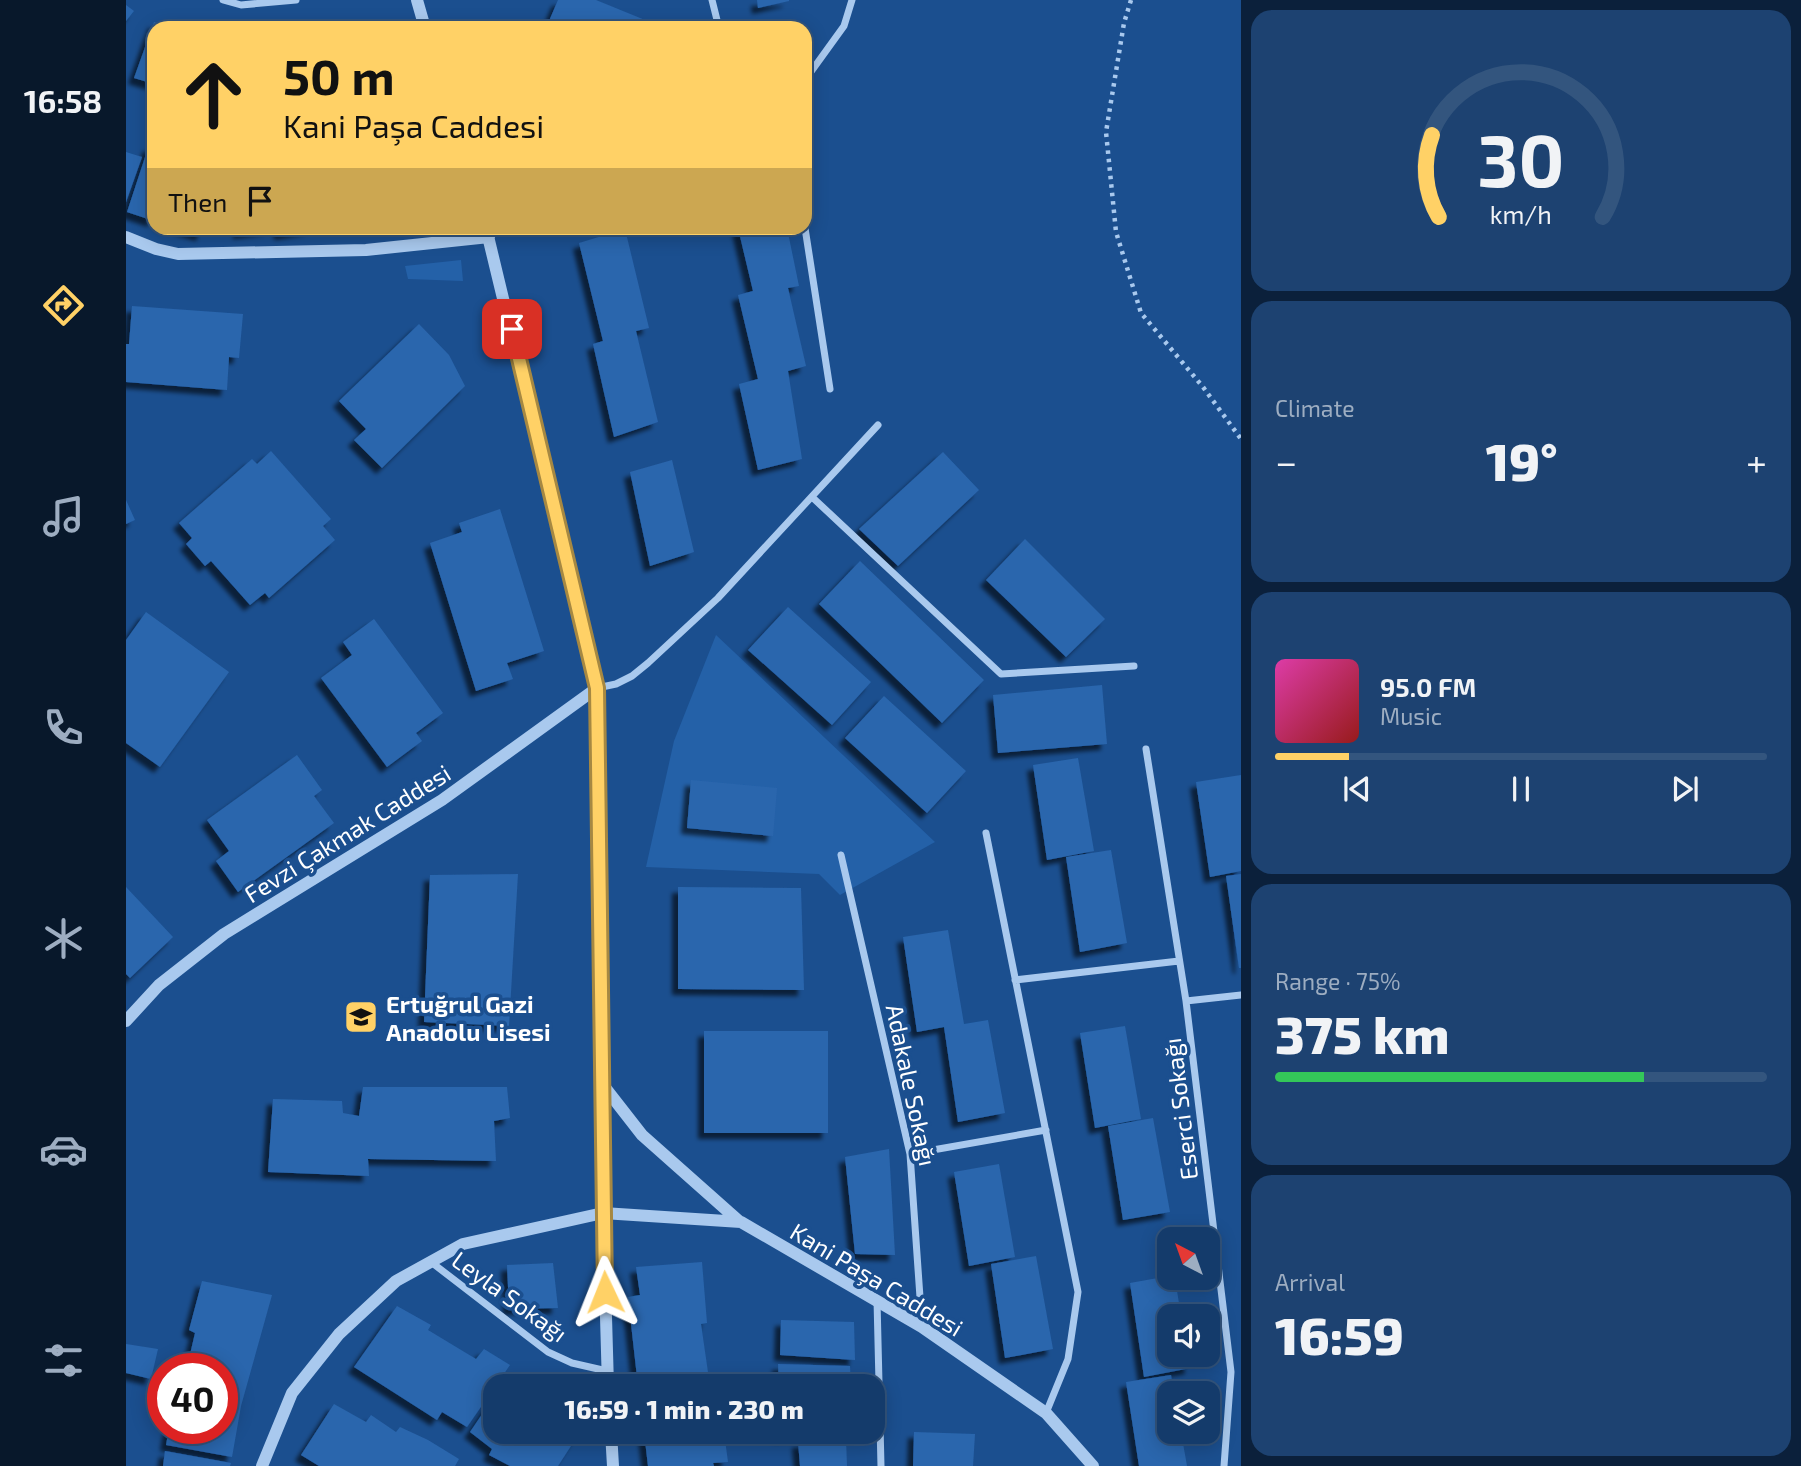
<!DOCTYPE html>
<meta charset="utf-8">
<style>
:root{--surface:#143b6b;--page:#1d4271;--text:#f1f3f6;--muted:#9dadc1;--line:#33557e;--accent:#ffd166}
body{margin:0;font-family:"Exo 2",sans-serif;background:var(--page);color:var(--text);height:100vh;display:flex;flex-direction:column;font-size:26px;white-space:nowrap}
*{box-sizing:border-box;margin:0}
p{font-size:23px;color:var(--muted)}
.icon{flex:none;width:38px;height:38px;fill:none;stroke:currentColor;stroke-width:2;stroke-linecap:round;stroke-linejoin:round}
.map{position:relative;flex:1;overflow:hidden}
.sheet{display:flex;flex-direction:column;gap:10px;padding:10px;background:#0b203b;width:560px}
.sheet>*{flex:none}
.banner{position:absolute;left:21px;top:21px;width:665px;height:214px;border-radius:21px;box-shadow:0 4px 18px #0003,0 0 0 2px var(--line);background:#ffd166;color:#111;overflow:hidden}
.needle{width:46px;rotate:319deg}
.tools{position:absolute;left:1031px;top:1227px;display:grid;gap:14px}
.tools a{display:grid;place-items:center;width:63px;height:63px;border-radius:14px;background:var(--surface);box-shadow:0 4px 18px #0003,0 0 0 2px var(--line);font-size:35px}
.speed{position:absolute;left:21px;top:1353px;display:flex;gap:14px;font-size:35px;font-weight:700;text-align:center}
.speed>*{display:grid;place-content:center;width:91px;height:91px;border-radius:50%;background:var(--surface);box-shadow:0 4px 18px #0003,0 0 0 2px var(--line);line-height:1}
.speed .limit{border:10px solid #d22;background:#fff;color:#111}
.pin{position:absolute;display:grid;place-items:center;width:60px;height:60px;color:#fff;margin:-30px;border-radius:14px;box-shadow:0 4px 10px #0006}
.me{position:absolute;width:77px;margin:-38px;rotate:358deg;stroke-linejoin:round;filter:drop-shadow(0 0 5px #0008)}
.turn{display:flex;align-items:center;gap:24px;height:147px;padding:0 21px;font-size:32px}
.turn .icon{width:91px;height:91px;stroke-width:2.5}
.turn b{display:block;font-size:49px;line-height:60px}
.then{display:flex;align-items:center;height:66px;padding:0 21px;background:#0003;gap:14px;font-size:26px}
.big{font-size:52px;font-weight:800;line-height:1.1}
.sheet .card{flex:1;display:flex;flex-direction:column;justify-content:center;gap:10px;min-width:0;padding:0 24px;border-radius:21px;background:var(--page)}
.sheet .dial{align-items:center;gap:0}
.dial svg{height:182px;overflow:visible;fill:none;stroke:var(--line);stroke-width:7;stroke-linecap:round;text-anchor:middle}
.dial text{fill:var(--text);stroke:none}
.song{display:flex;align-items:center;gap:21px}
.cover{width:84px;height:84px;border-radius:10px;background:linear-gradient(135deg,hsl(320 70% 55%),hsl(0 70% 35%))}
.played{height:7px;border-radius:4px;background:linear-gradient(90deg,var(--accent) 15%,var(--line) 15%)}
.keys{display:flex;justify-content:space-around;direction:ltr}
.heat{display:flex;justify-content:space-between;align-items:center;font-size:38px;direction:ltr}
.charge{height:10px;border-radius:5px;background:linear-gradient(90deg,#34c759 75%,var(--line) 0)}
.trip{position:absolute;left:357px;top:1374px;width:402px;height:70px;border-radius:21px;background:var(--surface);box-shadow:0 4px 18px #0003,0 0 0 2px var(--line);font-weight:800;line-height:70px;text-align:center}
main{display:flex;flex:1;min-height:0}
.tabs{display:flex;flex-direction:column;width:126px;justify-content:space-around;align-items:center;background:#08182b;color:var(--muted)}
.tabs .icon{width:49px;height:49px}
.tabs .on{color:var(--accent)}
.tabs b{font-size:32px;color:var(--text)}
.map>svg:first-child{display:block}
.green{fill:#2461a8}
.building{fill:#2a66ad;filter:url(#shadow)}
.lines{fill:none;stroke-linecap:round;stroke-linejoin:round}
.path{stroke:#a9c9ee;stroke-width:4.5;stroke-dasharray:3.5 5;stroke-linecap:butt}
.minor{stroke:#a9c9ee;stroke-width:7}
.tertiary{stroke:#a9c9ee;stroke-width:12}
.route-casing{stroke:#a68842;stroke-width:18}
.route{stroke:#ffd166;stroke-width:12}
.labels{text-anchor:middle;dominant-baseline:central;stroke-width:7;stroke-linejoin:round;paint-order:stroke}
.street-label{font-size:24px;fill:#fff;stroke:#1b4f8f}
.poi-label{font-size:24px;font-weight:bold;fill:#fff;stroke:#1b4f8f;text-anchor:start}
</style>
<main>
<nav class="tabs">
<b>16:58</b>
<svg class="icon on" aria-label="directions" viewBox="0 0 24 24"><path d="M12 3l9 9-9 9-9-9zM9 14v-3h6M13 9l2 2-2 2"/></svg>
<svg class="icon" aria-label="music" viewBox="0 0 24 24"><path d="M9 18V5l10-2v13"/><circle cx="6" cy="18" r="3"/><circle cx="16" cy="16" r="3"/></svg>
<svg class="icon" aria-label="phone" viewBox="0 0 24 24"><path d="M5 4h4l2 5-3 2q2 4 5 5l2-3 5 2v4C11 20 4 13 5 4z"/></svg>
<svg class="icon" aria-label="climate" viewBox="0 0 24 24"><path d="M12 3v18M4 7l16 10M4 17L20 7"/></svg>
<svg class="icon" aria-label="car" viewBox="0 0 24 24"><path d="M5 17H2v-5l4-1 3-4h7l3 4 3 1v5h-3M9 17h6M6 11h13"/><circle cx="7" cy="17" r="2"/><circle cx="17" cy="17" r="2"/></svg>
<svg class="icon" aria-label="filters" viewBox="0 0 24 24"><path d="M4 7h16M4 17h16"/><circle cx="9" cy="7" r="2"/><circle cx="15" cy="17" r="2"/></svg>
</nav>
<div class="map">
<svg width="1115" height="1466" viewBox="0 0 1115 1466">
<defs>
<filter id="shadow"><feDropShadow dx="-6" dy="6" stdDeviation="2" flood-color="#0009"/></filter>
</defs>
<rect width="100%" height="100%" fill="#1b4f8f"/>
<path class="green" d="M335,260L337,281L282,279L279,266Z
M590,635L809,842L714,895L693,874L520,867L548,741Z"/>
<path class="building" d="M432,0H470L519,20L516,28H420Z
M631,0H663V1L632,8Z
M0,5L8,11L0,21Z
M28,22L45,28H28V84L8,78Z
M23,145L28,147V221L1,212Z
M0,152L16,157L0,202Z
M52,228H78L76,235Z
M113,228H144V229L113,233Z
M152,228H185V229L155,234Z
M612,228H661L673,286L662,288L680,366L662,371L676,459L632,470L613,384L632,379L612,295L627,291Z
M499,229L523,328L510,331L532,422L488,437L467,344L477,341L453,243Z
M6,306L117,314L113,358L103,357L101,390L0,382V344H3Z
M293,324L323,355L339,386L256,468L228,440L240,429L213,401Z
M145,451L205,519L197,526L209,540L143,598L139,593L124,605L85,561L79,566L60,544L66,538L53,523L126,459L131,464Z
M817,452L853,490L772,566L733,529Z
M546,460L568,552L524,566L504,472Z
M0,500L9,520L0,524Z
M374,509L418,651L381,663L387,679L350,691L304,543L336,532L333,523Z
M899,539L979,619L940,657L860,580Z
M734,561L858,680L816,723L693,604Z
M662,607L745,682L706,725L622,650Z
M20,612L103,672L34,767L0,743V640Z
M248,619L317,713L290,733L296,741L261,767L195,678L226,655L217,642Z
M976,685L981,744L872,753L867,695Z
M758,696L840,771L801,813L719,738Z
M171,755L196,790L188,796L208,823L112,892L90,861L103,851L81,820Z
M952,758L968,851L921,860L907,765Z
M1115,775V871L1084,877L1070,782Z
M565,780L651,788L647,836L561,828Z
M985,850L1001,943L954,952L940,857Z
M392,874L383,1026L298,1022L304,875Z
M1115,874V968H1113L1100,876Z
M0,887L47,937L4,978L0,974Z
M552,887L675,888L678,990L552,989Z
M822,930L838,1024L862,1020L879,1113L832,1122L818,1027L791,1032L777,937Z
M999,1026L1015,1119L969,1128L954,1033Z
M578,1031H702V1133H578Z
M237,1087H381L384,1118L368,1121L370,1161L242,1159L243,1176L142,1172L147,1099L216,1101L217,1113L233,1116Z
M1027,1118L1044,1212L997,1220L982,1126Z
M763,1149L769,1255L729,1254L719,1157Z
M873,1164L889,1257L843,1266L828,1172Z
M910,1256L927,1349L879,1358L865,1264Z
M576,1262L581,1323L575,1324L584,1386H512L502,1297L514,1295L510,1267Z
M427,1263L432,1308L383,1309L381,1265Z
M1043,1276L1049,1278L1055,1316H1043V1354H1062L1065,1368L1018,1377L1004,1283Z
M76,1281L146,1295L115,1406L106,1457L40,1445L43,1428H96V1368H55L57,1362L62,1363L69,1333L63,1330Z
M271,1306L305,1325L302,1330L350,1359L358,1349L384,1365L341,1427L316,1412L311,1420L228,1367Z
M655,1320L728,1322L729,1360L654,1355Z
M0,1344L32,1349L25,1379L0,1373Z
M652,1364L724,1366L725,1386H653Z
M1045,1375L1048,1393H1043V1432H1055L1061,1466H1013L1000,1382Z
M380,1379L390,1386H375Z
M369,1395V1432H454L432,1466H384L363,1455L366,1449L344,1432Z
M208,1404L240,1422L245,1415L270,1432L274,1427L302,1440L333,1459L329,1466H193L175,1455Z
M518,1432H598L602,1462L587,1463L588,1466H522Z
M653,1432H693L694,1433L653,1437Z
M788,1432L849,1434L847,1466H787Z
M720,1439L721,1466H674L672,1442Z
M39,1451L105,1463L104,1466H37Z"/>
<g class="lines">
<path class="path" d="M1005,0L998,23L980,132L990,232L1015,313L1077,387L1115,439"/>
<path class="minor" d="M97,0L115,5L170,0
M586,0L593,28
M679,80L718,26L726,0
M679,228L704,389
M686,497L875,674L1008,666
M471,688L490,684L506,676L522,663L592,598L752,425
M1020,749L1060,1001L1105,1372L1098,1466
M860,833L952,1292L942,1359L920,1413
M715,855L784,1154L796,1326
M889,980L1053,961
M1060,1001L1115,995
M784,1154L920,1130
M305,1262L422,1352L446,1363L481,1371
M751,1300L755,1466"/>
<path class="tertiary" d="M291,0L299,28
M360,228L471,688L477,1085V1213L482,1386
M0,237L30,249L52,254L240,250L363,237
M0,1021L33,985L98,934L316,800L471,688
M477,1085L516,1135L614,1222
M485,1432L487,1466
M136,1466L166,1393L213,1334L270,1281L337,1244L477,1213L615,1222L796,1327L920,1413L967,1466"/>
</g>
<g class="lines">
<defs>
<path id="route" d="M386,329L471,688L479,1292"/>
</defs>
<use href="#route" class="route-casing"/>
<use href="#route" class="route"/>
</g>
<defs>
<symbol id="school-square" viewBox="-11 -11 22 22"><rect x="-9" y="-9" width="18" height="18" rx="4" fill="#ffd166" stroke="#1b4f8f"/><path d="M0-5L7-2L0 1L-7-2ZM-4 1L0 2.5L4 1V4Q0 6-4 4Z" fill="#111"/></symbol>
</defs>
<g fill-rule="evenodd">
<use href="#school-square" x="216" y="998" width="38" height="38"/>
</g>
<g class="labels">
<g class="street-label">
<text transform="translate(221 833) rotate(-32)">Fevzi Çakmak Caddesi</text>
<text transform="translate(786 1085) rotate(78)">Adakale Sokağı</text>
<text transform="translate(1054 1109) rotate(-97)">Eserci Sokağı</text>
<text transform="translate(751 1279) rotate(31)">Kani Paşa Caddesi</text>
<text transform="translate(384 1296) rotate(36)">Leyla Sokağı</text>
</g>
<g class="poi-label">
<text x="260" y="1003">Ertuğrul Gazi<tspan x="260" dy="28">Anadolu Lisesi</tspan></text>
</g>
</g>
</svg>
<div class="tools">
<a><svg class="needle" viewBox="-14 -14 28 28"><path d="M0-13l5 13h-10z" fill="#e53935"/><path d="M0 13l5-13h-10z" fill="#9dadc1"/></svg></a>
<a><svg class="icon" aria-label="sound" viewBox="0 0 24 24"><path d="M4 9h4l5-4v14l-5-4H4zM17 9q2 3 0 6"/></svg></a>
<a><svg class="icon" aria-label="layers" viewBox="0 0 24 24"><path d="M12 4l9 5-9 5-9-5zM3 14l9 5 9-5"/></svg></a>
</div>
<div class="speed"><div class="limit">40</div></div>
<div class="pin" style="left:386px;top:329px;background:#d93025"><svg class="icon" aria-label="arrive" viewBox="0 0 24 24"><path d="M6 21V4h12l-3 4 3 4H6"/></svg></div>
<svg class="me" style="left:479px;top:1292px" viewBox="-20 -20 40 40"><path d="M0-17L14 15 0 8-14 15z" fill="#ffd166" stroke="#fff" stroke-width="4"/></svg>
<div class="trip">16:59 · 1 min · 230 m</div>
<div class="banner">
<div class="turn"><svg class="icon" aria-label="ahead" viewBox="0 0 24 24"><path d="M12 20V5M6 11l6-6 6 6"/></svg><div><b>50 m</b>Kani Paşa Caddesi</div></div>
<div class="then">Then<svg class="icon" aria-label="arrive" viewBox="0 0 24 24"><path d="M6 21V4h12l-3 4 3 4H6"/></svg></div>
</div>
</div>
<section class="sheet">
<div class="card dial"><svg viewBox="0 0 100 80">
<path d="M14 69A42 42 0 1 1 86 69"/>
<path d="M14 69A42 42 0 0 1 11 33" stroke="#ffd166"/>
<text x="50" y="56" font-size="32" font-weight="700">30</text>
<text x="50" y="72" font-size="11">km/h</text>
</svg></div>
<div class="card"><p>Climate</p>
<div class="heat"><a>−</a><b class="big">19°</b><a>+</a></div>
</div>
<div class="card">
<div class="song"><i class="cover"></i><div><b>95.0 FM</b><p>Music</p></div></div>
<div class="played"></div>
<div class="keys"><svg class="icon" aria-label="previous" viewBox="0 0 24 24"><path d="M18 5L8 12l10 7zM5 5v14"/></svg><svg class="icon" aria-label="pause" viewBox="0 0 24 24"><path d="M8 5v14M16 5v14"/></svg><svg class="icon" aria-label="next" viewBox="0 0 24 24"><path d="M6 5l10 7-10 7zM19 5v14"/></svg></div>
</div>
<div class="card"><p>Range · 75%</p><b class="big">375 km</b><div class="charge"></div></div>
<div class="card"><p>Arrival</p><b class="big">16:59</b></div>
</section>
</main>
